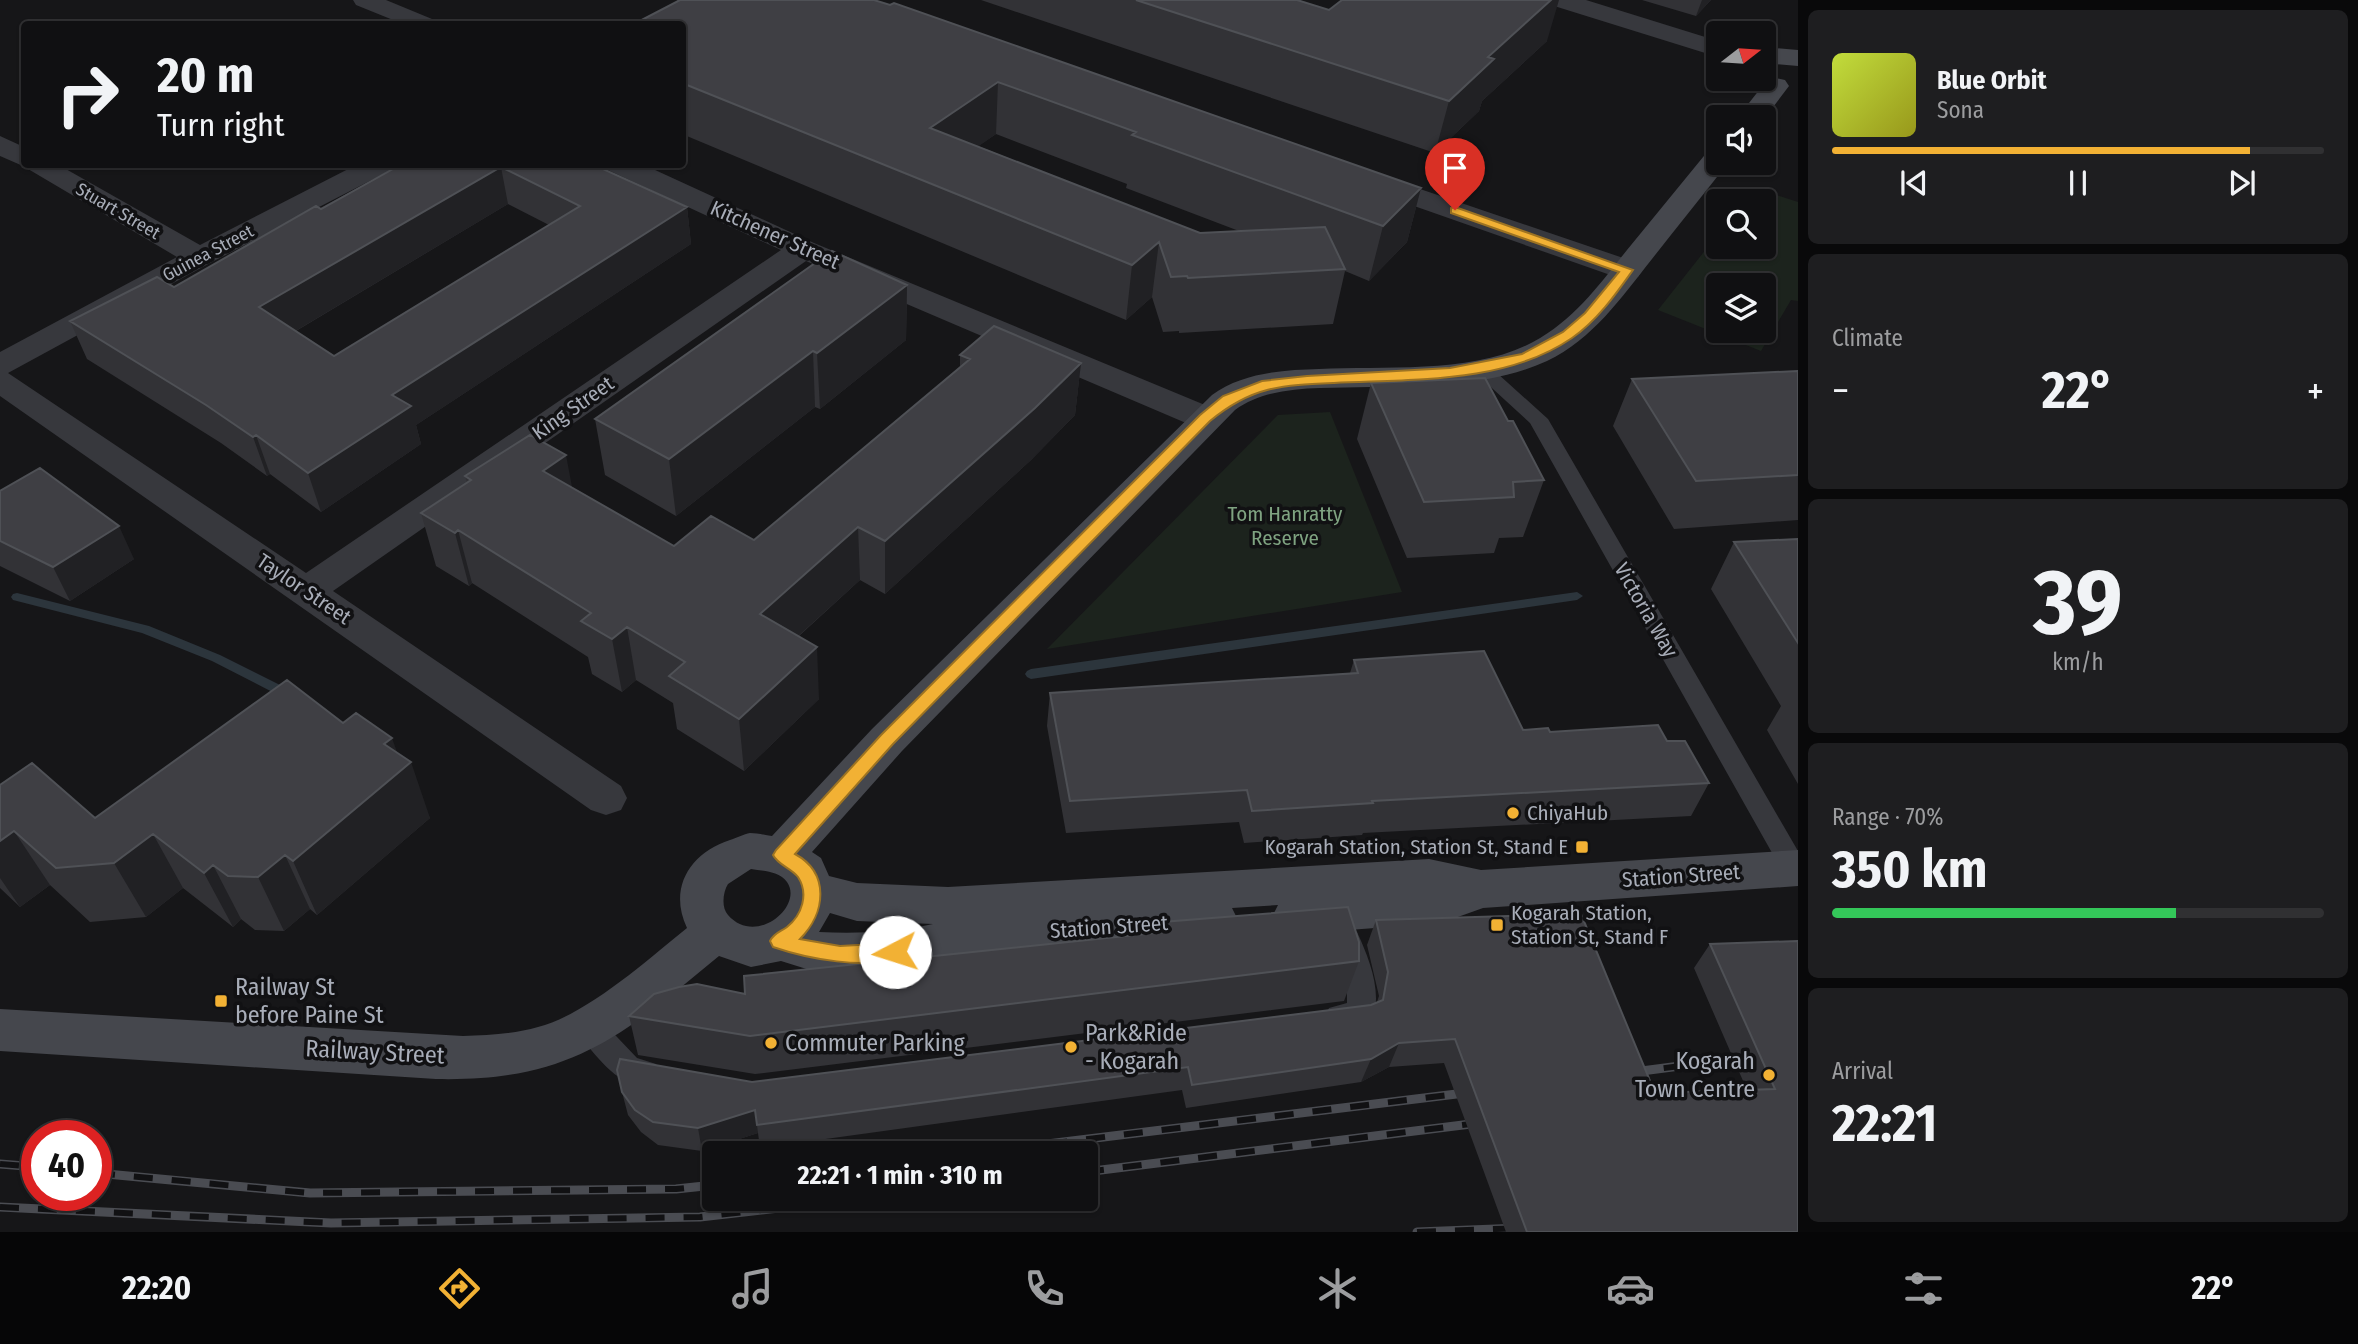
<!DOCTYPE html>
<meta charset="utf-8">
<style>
:root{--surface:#101012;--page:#1e1e20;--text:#f1f3f6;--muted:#9c9d9f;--line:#303032;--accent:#f2b134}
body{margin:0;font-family:"Fira Sans Condensed",sans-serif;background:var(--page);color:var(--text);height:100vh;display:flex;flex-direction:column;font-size:26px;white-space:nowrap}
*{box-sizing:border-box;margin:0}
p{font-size:23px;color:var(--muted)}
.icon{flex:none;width:38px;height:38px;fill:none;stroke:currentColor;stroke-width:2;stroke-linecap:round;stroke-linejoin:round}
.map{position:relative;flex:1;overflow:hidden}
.side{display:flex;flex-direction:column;gap:10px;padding:10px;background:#09090a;width:560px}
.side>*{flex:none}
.banner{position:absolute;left:21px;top:21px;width:665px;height:147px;border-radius:7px;box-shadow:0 2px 5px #0004,0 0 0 2px var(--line);background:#101012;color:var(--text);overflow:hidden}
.needle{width:46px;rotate:73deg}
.controls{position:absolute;left:1706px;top:21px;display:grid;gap:14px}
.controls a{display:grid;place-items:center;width:70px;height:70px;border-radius:7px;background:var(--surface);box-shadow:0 2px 5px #0004,0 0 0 2px var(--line);font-size:35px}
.speed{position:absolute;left:21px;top:1120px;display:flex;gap:14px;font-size:35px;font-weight:700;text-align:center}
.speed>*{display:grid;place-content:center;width:91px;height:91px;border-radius:50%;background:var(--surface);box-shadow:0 2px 5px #0004,0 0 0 2px var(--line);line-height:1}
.speed .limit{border:10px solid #d22;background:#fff;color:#111}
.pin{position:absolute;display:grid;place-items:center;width:60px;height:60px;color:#fff;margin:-72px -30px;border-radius:50% 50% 50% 0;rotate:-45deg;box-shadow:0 0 7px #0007}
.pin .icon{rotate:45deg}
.me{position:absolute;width:77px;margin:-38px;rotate:265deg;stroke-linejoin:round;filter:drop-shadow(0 0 5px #0008)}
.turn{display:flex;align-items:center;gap:24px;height:147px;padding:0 21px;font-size:32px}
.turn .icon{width:91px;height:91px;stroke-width:2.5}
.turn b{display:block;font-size:49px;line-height:60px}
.big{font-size:52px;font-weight:700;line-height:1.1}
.side .widget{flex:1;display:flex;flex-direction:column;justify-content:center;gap:10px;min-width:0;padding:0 24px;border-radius:10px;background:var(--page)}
.side .dial{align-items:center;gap:0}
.dial b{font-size:91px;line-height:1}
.song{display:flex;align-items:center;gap:21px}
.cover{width:84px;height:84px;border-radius:10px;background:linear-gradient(135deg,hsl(70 70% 55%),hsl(60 70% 35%))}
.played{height:7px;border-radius:4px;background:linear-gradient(90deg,var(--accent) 85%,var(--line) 85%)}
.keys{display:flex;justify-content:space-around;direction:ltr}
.heat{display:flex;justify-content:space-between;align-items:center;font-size:38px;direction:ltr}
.charge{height:10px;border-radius:5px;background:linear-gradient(90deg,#34c759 70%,var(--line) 0)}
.trip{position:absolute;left:702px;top:1141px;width:396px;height:70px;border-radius:7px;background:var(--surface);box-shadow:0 2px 5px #0004,0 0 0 2px var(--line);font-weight:700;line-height:70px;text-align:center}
.tabs{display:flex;height:112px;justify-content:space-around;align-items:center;background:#060607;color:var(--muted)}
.tabs .icon{width:49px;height:49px}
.tabs .active{color:var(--accent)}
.tabs b{font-size:32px;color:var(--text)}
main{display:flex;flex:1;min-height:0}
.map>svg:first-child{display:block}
.green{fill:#1c231d;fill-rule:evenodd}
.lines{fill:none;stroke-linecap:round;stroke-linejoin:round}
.stream{fill:#2c353c;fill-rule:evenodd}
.lane{fill:#37383d;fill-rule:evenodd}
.street{fill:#37383d;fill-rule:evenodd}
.secondary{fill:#45474d;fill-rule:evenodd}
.rail-casing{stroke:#4a4c52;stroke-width:9}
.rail{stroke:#111113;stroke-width:6;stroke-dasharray:19;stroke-linecap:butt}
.wall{fill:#323236;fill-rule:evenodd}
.shaded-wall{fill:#212124}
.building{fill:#3f3f44;stroke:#4f5156;stroke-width:2;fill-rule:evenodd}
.route{fill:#f2b134;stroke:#9d7322;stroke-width:2}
.poi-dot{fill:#f2b134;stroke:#111113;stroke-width:2.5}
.labels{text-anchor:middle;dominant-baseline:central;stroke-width:7;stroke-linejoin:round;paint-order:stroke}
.far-street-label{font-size:18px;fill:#a8adb8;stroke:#111113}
.street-label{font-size:21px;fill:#a8adb8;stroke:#111113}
.park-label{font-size:21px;fill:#7fa381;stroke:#111113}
.poi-label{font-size:21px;fill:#a8adb8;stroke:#111113;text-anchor:start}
.near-poi-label{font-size:24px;fill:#a8adb8;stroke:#111113;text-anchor:start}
.near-street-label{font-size:24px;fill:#a8adb8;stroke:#111113}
</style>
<main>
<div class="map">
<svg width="1798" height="1232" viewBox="0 0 1798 1232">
<rect width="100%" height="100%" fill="#161618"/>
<path class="green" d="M1755,188L1798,202V301L1791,300L1761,351L1658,310L1718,234V247H1764V201H1745ZM1718,285H1764V331H1718Z
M1330,412L1402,592L1047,649L1278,415Z"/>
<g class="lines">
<path class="stream" d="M1577,592L1583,596L1577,600L1031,679L1027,677L1025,674L1027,671L1031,669Z
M17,593L149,626L220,655L294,692L295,695L294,698H284L212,661L142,633L13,600L11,597L13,594Z"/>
<path class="lane" d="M1480,362L1487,364L1548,419L1798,851V877L1785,876L1530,423L1470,368L1473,364Z
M1347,928L1357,932C1369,958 1384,995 1371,1023L1339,1030L1329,1026L1325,1017L1329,1008L1347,1003V982L1333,940L1337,932Z
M588,1013L598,1017L637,1058L656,1064L660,1073L656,1082C621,1095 599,1057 578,1035L574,1026L578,1017Z"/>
<path class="street" d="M353,0H386L432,19L436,24H403L356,5Z
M1548,0H1586L1718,41V57L1551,5Z
M0,136L24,147V164H57L200,245L358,164H395L391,170L210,263L8,373L306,573L781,250L608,170L604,164H642L814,243L1217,410L1222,418L1217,426L1205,429L1193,426L806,261L333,591L621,786L627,798L621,810L606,815L591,810L0,396V352L177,257L23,166L0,156Z
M1370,172L1638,263L1642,270L1638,277L1627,279L1616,277L1360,187L1356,181L1360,175Z"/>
<path class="secondary" d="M1764,47L1798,50V66L1764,63Z
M1776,78L1785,80L1789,86L1764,119L1738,117L1767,80Z
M1718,149V163H1728C1703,195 1677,227 1652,259C1621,298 1593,339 1547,361C1492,386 1428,386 1369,387C1326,389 1272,383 1235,410L902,751L812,852L821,858L829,876L857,883L948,887L1429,859L1481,870L1798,850V886L1483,908L1441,923L1296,934L1280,929L1273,915L1278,905L1232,908L1238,920L1231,934L1215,939L971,956L895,972L865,974L813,971L781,961L751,967L719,956C621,1037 570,1082 436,1079L0,1051V1009L463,1036C488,1035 514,1034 538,1027C588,1014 647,960 687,928C668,888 690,853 730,840C736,838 744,834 750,833C757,833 765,835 772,836L872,729L1212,395C1242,373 1282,370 1319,369C1385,366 1474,374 1533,342C1574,320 1599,285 1627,250C1654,217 1681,184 1708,151ZM751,869C763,871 779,871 787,882C804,906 756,947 728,915C721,907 723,892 728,884ZM830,913L857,921L933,924C894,932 859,934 819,932Z"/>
<defs>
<path id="rail" d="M1626,1073L1734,1059
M973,1153L1473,1092
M0,1164L37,1167
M1085,1172L1487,1122
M96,1173L310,1193L676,1189L714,1185
M0,1207L331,1223L700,1217L858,1199
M1417,1232L1522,1228"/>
</defs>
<use href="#rail" class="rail-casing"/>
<use href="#rail" class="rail"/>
</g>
<path class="wall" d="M677,0H874L1421,188L1407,242L1369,281L1345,271L1333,324L1179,333V331L1163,332L1152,297L1126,320L682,134V24ZM996,134L1127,184L1126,188L1239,231L1200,233L978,146Z
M981,0H1297L1329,10L1547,41L1482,101L1479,111L1435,153Z
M1642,0H1711L1696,16Z
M402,164H593L687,207L691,244L416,425L421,444L321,512L270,474L267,476L221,443L87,359L70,321L174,287ZM508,204L549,225L334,356L296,331Z
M907,285L906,340L820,409L815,407L676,516L605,475L595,419Z
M960,355L1081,363L1075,415L1031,460L885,594L860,580L799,636L819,699L744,771L677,729L673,703L636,680L622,692L592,674L588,657L472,583L469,586L436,566L421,513L467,483L465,476L572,487L674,546L754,540L960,368Z
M1798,371V520L1674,529L1613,426L1632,379Z
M1371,383L1508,421L1544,480L1523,537L1499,538L1494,553L1407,558L1357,439Z
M0,491L134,559L70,601L0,566Z
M1798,539V784L1767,730L1781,706L1711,589L1734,542Z
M1354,660L1523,730L1667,741L1709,783L1691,816L1363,833L1362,835L1244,843L1239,822L1066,833L1047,726L1050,693L1350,673Z
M343,723L397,753L430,818L317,915L310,909L284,931L255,930L241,919L233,927L183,888L146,917L90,922L50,885L20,907L0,888V785L95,818Z
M1376,920L1655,1093L1747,1090L1694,968L1710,944L1798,941V1232H1506L1444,1063L1389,1067L1361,1082L1186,1108L1182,1090L760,1148L758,1133L702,1151L658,1145L641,1132L628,1115L622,1092L752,1082L1371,1005L1377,1002L1379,996L1367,945Z
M1162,922L1359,961L1344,1001L755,1074L638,1055L629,1016L745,994L1160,932Z"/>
<path class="shaded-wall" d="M1551,0H1559L1547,41L1482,101L1479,111L1435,153L1449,101L1488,57Z
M1702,0H1711L1696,16Z
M998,82L996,134L929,181L930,128Z
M501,167L508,204L272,345L259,307Z
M1421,188L1407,242L1369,281L1383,226Z
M687,207L691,244L416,425L421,444L321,512L308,473L392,395Z
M1159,242L1152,297L1126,320L1132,265Z
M907,285L906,340L820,409L817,353Z
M813,351L815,407L676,516L669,459Z
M1081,363L1075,415L1031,460L885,594V541Z
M256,435L270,474L267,476L253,437Z
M566,455L576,508L543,471Z
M119,526L134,559L70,601L53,567Z
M858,527L860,580L765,666L760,614Z
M458,530L472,583L469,586L455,533Z
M627,627L636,680L622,692L612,639Z
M817,647L819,699L744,771L739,719Z
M392,738L403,769L411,762L430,818L317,915L293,861L384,744Z
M14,831L50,885L20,907L0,878V841Z
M153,834L183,888L146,917L114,863Z
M285,855L310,909L284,931L258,877Z
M213,865L241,919L233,927L204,873Z
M1399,1043L1389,1067L1361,1082L1371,1059Z
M755,1110L758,1133L702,1151L698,1128Z"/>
<path class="building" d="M680,0H874L890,5L894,3L1421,188L1383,226L1132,135L1136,132L998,82L930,128L1200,233L1325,227L1345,269L1188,278L1187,276L1171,277L1159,242L1132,265L682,83V24H634Z
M1136,0H1297L1329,10L1342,0H1551L1488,57L1494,59L1449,101Z
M402,164H592L687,207L392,395L411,406L308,473L256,435L253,437L206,405L70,321L157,277L174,287L316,206L321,209ZM501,167L580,206L334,356L259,307Z
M832,251L907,285L817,353L813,351L669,459L595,419Z
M994,326L1081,363L1035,408L885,541L858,527L760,614L817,647L739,719L669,676L685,662L627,627L612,639L581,621L591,613L458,530L455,533L421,513L471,480L465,476L530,435L566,455L543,471L674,546L711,516L754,540L970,359L960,355Z
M1798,371V475L1696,481L1632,379Z
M1485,378L1508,421H1513L1544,480L1513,482L1514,497L1424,502L1371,383Z
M40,468L119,526L53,567L0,541V491Z
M1798,539V643L1734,542Z
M1484,651L1523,730L1548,728L1550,732L1658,725L1667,741H1685L1709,783L1372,801L1373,803L1252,811L1247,790L1070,801L1050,693L1358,673L1354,660Z
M287,680L343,723L356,713L392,738L384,744L411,762L293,861L285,855L258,877L228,876L213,865L204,873L153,834L114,863L56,868L14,831L0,841V785L32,763L95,818Z
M1348,907L1359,942V961L750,1036L629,1016L654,994L679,987L697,984L745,994L744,976L1165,932L1162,922Z
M1581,914L1655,1093L1775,1089L1710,944L1798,941V1232H1527L1455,1039L1399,1043L1371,1059L1192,1085L1188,1067L757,1125L755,1110L698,1128L653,1122L635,1110L622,1092L617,1070L620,1059L752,1082L1371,1005L1383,1000L1388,972L1376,920Z"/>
<path class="route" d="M1455,207L1633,270C1616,294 1597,321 1572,338C1505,384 1412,379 1334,383C1282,385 1252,386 1210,421L893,744L795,854C830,873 826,913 800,939L840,946L895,943L902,946L904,952L902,957C865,970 808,959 773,947L770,941C774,933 780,932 787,927C802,915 809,894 798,877C791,868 778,865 773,855L776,850L881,735L1200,415L1223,396L1262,381L1307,376L1450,368L1522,354L1563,332L1585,313L1619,272L1451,213V208Z"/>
<g class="poi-dot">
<circle cx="1513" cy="813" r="7"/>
<rect x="1575" y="840" width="14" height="14" rx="3.5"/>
<rect x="1490" y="918" width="14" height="14" rx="3.5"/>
<rect x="214" y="994" width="14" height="14" rx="3.5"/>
<circle cx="771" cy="1043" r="7"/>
<circle cx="1071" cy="1047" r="7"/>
<circle cx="1769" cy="1075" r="7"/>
</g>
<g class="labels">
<g class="far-street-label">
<text transform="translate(118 211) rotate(30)">Stuart Street</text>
<text transform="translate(208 253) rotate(-28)">Guinea Street</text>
</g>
<g class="street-label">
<text transform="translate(775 235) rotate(24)">Kitchener Street</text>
<text transform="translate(573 408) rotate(-35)">King Street</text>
<text transform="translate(304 589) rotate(34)">Taylor Street</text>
<text transform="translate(1646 610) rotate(60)">Victoria Way</text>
<text transform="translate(1681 876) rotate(-4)">Station Street</text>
<text transform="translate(1109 927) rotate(-4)">Station Street</text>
</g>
<g class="park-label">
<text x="1285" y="514">Tom Hanratty<tspan x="1285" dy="24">Reserve</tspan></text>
</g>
<g class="poi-label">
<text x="1527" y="813">ChiyaHub</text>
<text x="1568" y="847" text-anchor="end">Kogarah Station, Station St, Stand E</text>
<text x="1511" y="913">Kogarah Station,<tspan x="1511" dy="24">Station St, Stand F</tspan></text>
</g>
<g class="near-poi-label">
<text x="235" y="987">Railway St<tspan x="235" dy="28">before Paine St</tspan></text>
<text x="1085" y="1033">Park&amp;Ride<tspan x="1085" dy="28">- Kogarah</tspan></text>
<text x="785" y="1043">Commuter Parking</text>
<text x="1755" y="1061" text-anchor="end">Kogarah<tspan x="1755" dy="28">Town Centre</tspan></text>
</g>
<g class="near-street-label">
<text transform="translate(375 1052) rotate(3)">Railway Street</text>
</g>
</g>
</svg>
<div class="controls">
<a><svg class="needle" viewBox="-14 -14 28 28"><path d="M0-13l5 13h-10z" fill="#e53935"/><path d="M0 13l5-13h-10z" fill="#9c9d9f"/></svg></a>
<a><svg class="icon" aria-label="sound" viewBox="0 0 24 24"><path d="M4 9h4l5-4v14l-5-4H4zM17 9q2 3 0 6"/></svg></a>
<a><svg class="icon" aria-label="search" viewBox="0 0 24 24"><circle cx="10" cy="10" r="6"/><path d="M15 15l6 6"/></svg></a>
<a><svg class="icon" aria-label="layers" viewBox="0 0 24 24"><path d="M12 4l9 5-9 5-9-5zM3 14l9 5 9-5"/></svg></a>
</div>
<div class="speed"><div class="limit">40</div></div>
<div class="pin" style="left:1455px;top:210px;background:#d93025"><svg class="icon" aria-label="arrive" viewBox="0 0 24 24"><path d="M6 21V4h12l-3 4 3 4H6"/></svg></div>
<svg class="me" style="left:895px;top:952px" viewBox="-20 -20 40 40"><circle r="19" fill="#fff"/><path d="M0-13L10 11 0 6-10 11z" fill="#f2b134"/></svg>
<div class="trip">22:21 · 1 min · 310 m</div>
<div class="banner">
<div class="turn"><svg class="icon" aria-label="right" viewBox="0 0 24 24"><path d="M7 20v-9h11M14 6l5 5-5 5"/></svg><div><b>20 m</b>Turn right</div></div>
</div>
</div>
<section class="side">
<div class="widget">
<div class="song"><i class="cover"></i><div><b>Blue Orbit</b><p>Sona</p></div></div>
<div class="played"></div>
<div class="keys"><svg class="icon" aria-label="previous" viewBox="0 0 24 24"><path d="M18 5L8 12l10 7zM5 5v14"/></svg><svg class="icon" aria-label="pause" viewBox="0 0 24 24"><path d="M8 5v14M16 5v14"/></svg><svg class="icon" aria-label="next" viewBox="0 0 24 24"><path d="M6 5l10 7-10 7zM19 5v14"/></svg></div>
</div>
<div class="widget"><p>Climate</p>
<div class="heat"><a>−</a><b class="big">22°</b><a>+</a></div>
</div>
<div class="widget dial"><b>39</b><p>km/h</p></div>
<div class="widget"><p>Range · 70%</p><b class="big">350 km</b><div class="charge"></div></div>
<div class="widget"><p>Arrival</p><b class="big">22:21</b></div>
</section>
</main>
<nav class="tabs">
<b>22:20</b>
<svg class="icon active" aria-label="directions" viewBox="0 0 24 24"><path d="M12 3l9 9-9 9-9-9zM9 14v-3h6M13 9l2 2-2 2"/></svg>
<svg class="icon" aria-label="music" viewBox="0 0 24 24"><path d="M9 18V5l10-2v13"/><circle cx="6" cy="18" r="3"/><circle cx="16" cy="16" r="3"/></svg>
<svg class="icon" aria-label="phone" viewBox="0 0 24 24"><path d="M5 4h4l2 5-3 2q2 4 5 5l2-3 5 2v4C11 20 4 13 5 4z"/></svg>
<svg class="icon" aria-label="climate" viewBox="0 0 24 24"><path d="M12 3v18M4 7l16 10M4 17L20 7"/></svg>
<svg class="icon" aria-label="car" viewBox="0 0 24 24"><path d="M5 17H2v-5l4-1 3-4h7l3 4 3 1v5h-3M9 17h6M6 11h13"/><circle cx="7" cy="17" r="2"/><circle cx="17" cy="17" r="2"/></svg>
<svg class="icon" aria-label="filters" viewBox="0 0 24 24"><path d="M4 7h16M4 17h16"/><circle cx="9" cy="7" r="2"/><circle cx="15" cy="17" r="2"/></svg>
<b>22°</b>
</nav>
